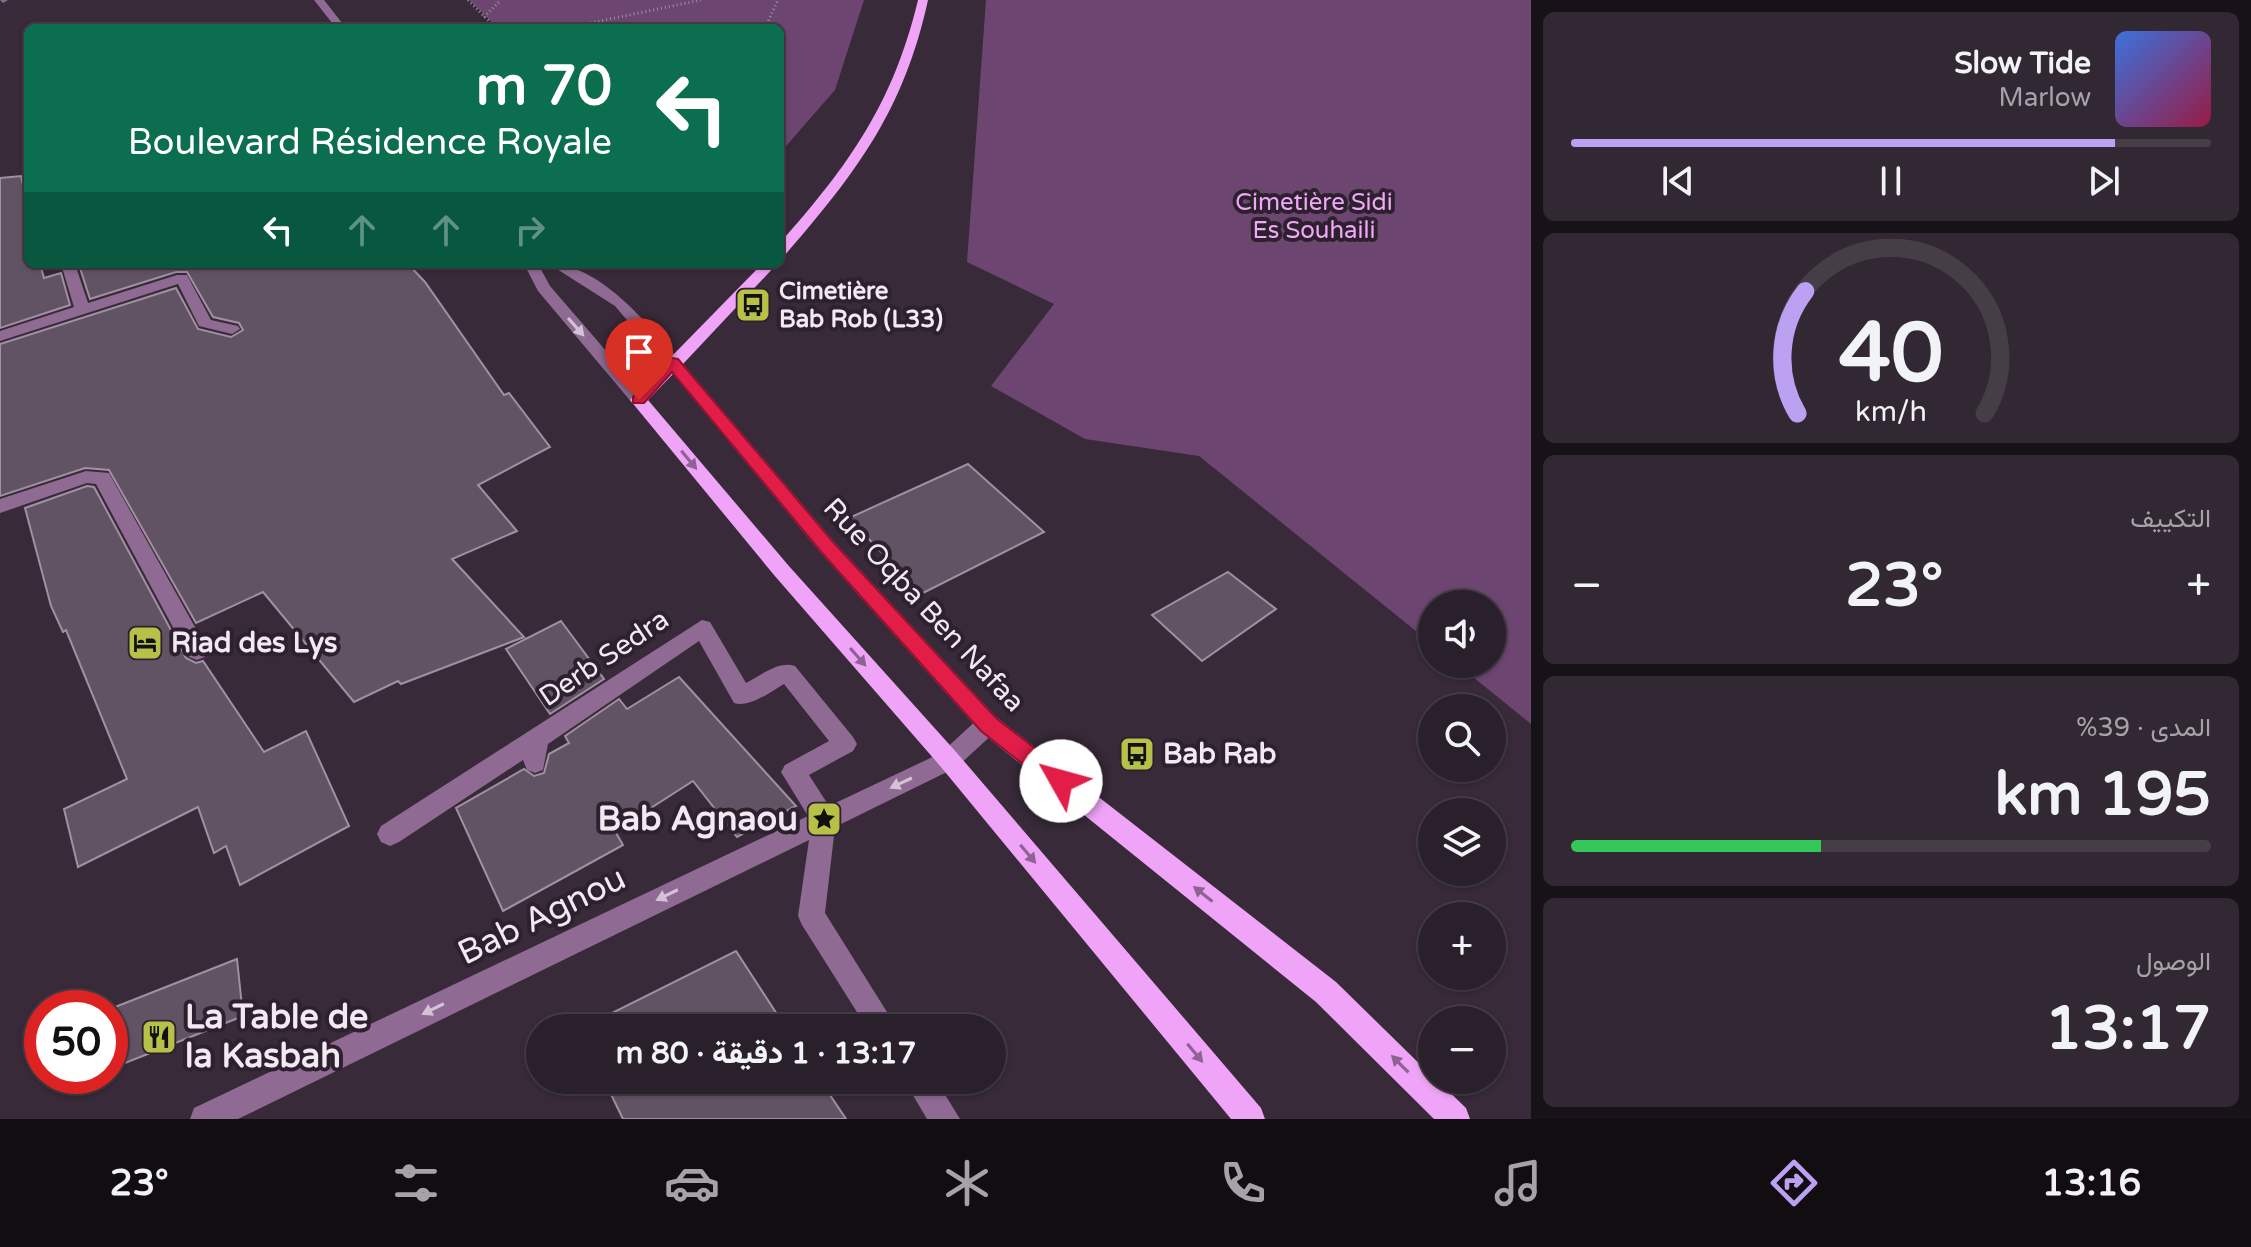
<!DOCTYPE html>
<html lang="ar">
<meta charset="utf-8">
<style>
:root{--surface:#2a202b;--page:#322833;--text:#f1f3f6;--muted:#a5a3a9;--line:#463e47;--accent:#bca0f2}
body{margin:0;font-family:"Varela Round",Vazirmatn,sans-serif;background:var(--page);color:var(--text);direction:rtl;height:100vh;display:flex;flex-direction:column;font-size:30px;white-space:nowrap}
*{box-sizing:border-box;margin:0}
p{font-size:26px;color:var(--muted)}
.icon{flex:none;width:44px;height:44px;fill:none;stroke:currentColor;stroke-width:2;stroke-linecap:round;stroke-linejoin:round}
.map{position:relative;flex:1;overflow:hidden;direction:ltr}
.side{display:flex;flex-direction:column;gap:12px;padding:12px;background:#171218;width:720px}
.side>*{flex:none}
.top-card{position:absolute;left:24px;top:24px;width:760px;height:244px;border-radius:12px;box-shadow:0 2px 6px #0004,0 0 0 2px var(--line);direction:rtl;background:#0b6e4f;color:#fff;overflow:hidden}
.buttons{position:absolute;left:1418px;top:590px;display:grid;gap:16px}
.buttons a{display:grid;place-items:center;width:88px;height:88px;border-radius:50%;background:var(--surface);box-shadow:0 2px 6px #0004,0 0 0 2px var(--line);font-size:40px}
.speed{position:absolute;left:24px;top:990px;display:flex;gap:16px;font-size:40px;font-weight:700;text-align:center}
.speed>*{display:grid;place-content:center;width:104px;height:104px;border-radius:50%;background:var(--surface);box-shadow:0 2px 6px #0004,0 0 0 2px var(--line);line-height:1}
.speed .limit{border:12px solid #d22;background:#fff;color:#111}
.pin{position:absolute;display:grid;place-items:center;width:68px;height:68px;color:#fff;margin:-82px -34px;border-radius:50% 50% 50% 0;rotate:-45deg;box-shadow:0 0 8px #0007}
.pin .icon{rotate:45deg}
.me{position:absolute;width:88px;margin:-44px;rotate:308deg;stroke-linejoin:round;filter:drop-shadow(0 0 6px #0008)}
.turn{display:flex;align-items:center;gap:28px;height:168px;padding:0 40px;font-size:36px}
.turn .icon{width:104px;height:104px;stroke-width:2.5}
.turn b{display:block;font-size:56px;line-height:68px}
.lanes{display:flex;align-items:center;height:76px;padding:0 40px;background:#0003;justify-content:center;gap:40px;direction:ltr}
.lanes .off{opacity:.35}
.big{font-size:60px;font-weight:800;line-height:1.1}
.side .widget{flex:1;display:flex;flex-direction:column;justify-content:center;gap:12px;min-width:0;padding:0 28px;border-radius:12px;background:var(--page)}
.side .dial{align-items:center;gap:0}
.dial svg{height:208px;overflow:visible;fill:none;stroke:var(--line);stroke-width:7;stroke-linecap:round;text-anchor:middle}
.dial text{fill:var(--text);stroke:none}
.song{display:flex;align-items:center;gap:24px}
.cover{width:96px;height:96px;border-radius:12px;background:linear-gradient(135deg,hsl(220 70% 55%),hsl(340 70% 35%))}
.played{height:8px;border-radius:4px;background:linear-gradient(90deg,var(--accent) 85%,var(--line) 85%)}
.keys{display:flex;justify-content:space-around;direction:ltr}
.heat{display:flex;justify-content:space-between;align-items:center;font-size:44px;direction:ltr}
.charge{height:12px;border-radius:6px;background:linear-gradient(90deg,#34c759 39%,var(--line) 0)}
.trip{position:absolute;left:526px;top:1014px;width:480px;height:80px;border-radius:40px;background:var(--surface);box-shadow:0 2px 6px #0004,0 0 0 2px var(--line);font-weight:800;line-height:80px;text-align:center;direction:rtl}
.tab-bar{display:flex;height:128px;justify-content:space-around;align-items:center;background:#110d11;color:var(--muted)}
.tab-bar .icon{width:56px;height:56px}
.tab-bar .active{color:var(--accent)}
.tab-bar b{font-size:36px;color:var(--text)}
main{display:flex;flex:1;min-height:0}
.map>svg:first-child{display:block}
.green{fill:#6c4570}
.building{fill:#625364;stroke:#a090a2;stroke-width:2}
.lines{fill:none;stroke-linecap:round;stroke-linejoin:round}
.path{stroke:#9a8e9b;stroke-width:3;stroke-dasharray:1 3;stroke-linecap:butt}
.minor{fill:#8f6b93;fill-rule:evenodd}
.major{fill:#efa4f7;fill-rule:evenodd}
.oneway{fill:#d4c3d6}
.oneway2{fill:#8e6293}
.route{fill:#e11d48;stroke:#92132f;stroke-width:2}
.labels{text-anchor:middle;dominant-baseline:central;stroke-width:8;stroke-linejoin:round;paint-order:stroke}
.far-park-label{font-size:24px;fill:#f0a8f7;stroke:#2e212f}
.far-poi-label{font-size:24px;font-weight:bold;fill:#f2e9f3;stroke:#2e212f;text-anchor:start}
.street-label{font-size:28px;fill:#f2e9f3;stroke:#2e212f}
.poi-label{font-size:28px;font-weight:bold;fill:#f2e9f3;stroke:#2e212f;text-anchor:start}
.near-poi-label{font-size:34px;font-weight:bold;fill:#f2e9f3;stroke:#2e212f;text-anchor:end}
.near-street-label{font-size:34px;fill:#f2e9f3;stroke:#2e212f}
</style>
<main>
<section class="side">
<div class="widget">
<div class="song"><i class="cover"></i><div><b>Slow Tide</b><p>Marlow</p></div></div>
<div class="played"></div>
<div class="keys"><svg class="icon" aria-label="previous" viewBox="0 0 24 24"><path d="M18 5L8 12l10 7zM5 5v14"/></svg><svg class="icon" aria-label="pause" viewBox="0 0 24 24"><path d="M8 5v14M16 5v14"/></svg><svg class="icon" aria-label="next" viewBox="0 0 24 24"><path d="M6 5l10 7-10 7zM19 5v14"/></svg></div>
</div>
<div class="widget dial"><svg viewBox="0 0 100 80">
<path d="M14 69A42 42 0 1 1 86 69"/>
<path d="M14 69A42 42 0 0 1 17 22" stroke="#bca0f2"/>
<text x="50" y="56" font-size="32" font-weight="700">40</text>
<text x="50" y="72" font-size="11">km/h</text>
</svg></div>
<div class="widget"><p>التكييف</p>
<div class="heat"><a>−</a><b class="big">23°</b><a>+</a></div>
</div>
<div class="widget"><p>المدى · 39%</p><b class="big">195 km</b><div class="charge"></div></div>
<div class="widget"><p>الوصول</p><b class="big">13:17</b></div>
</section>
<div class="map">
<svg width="1531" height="1119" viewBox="0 0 1531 1119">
<rect width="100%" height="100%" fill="#382a39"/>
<path class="green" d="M469,0H864L835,90L780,153V28H498Z
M986,0H1531V724L1457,664H1492V604H1432V644L1199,456L1085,439L991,386L1054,304L967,262Z"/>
<path class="building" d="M21,176L28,208V264H40L44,278L61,273L70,305L0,328V178Z
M96,264H408L425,282L504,395L509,393L550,447L478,485L517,531L452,559L524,637L401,684L398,681L354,702L263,592L196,623L109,470L85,468L0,496V344L176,288L198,329L231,337L243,330L239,323L213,317L187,272H176L90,299L80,268Z
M968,464L1044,532L921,594L849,518Z
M87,486L94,487L186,658L196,663L203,661L264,752L306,731L349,826L240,885L226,846L214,853L198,807L78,867L64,809L127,779L66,630L63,632L51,606L25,508Z
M1228,572L1276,609L1202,661L1152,615Z
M561,621L604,679L550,714L506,649Z
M679,677L796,806L737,837L693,781L615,831L623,845L503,911L456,808L524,769L534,776L544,773L549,754L569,743L565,736L619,699L627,709Z
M736,951L786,1028H582Z
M237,959L243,1016L110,1069V1009Z
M604,1080H820L846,1119H623Z"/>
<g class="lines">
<path class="path" d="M468,0L496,28
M484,17L501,0
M567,28L701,0
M765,28L778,0"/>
<path class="minor" d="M0,0H8L3,3Z
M314,0H324L346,28H336Z
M61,264H75L88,303L177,275H187L211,320L238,326L240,329L232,334L199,326L178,284L0,341V331L74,307Z
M524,264H538L550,286L645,396L648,400L645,404H633L538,291Z
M549,264C600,264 646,323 678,358L680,362L678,366H666L615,306Z
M86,471L109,473L205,645L208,651L205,657L197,660L189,657L96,484L87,483L0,513V499Z
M702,620L710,622L746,683C760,676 779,660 795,666L853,737L857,744L853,751L809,775L829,806L941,753L980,717L988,714L996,717L1000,724L996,731L957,767L835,827L825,913L897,1028H867L802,925L798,916L809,840L238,1119H190L194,1108L808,816L781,772L785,765L829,741L784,684C770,692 750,708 734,703L699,641L548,744L543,770L535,773L527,770L523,760L399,842L390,846L381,842L377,834L381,826Z
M904,1080H936L960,1119H927Z"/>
<path class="major" d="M918,0H928C904,110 857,172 785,255L780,256V243C849,165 893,104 918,0Z
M762,264H777L683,364L835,543L996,717L1336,982L1432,1076V1080H1437L1466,1108L1470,1119H1434L1316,1002L980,731L821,553L673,374L648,400L788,565L957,753L1261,1108L1265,1119H1231L941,767L774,575L630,400L666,358L671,357Z"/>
</g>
<defs><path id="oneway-solid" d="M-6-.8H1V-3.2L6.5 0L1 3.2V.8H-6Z" transform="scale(2)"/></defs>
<g class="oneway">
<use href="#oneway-solid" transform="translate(576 327) rotate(49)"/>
<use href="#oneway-solid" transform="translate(901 783) rotate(155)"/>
<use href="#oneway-solid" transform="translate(667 895) rotate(154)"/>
<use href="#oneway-solid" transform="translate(433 1009) rotate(154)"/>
</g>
<g class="oneway2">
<use href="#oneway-solid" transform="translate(689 460) rotate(50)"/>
<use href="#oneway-solid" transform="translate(858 657) rotate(49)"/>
<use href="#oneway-solid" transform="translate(1028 854) rotate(50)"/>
<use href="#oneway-solid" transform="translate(1203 894) rotate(-142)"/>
<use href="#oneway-solid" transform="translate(1195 1053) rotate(50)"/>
<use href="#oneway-solid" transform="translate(1400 1064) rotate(-135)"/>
</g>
<path class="route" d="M672,358L678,359L834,543L996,718L1068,774L1072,781L1068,788L1061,791L1053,788L981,731L822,553L672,372L644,403H633V397L667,359Z"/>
<defs>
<symbol id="bus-square" viewBox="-11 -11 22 22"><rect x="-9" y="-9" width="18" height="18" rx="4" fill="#b8c147" stroke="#2e212f"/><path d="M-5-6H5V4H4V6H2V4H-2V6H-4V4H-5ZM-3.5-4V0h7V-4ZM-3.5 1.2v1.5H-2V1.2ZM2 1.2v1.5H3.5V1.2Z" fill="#111"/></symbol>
<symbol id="hotel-square" viewBox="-11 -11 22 22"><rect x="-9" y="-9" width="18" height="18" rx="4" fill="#b8c147" stroke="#2e212f"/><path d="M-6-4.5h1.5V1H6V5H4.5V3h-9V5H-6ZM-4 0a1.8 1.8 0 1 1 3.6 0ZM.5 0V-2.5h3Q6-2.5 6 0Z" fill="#111"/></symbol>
<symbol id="sight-square" viewBox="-11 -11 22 22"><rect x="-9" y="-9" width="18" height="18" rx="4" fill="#b8c147" stroke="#2e212f"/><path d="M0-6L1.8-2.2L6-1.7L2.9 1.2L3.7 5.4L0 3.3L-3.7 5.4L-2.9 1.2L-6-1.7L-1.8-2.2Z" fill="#111"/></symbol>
<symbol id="restaurant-square" viewBox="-11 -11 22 22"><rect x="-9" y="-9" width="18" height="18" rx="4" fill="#b8c147" stroke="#2e212f"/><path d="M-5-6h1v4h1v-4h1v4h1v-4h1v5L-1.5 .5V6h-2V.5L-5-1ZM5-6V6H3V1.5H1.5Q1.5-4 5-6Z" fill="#111"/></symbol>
</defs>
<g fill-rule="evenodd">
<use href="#bus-square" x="733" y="285" width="40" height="40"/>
<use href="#hotel-square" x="125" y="623" width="40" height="40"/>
<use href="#bus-square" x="1117" y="734" width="40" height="40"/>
<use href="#sight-square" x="804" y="799" width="40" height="40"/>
<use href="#restaurant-square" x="139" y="1017" width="40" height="40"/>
</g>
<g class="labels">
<g class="far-park-label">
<text x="1314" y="202">Cimetière Sidi<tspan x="1314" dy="28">Es Souhaili</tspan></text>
</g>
<g class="far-poi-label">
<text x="779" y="291">Cimetière<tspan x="779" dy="28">Bab Rob (L33)</tspan></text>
</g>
<g class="street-label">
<text transform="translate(924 605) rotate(47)">Rue Oqba Ben Nafaa</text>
<text transform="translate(604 658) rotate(-34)">Derb Sedra</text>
</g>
<g class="poi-label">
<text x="171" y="643">Riad des Lys</text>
<text x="1163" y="754">Bab Rab</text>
</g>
<g class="near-poi-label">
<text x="798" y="819">Bab Agnaou</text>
<text x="185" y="1017" text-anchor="start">La Table de<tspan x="185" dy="39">la Kasbah</tspan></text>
</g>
<g class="near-street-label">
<text transform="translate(542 916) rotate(-26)">Bab Agnou</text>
</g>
</g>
</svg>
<div class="buttons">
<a><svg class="icon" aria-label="sound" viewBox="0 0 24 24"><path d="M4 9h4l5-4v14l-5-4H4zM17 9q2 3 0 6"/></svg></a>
<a><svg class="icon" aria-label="search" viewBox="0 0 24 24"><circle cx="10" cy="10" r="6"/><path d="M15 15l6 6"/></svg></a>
<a><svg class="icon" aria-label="layers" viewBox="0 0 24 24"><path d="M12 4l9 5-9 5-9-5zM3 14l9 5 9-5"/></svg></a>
<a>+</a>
<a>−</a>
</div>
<div class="speed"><div class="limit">50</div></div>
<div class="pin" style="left:639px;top:400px;background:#d93025"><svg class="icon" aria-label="arrive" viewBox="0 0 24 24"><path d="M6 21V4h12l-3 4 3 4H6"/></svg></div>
<svg class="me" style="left:1061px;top:781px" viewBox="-20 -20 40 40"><circle r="19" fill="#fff"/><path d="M0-13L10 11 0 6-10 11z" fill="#e11d48"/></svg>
<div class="trip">13:17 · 1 دقيقة · 80 m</div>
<div class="top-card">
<div class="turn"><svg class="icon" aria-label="left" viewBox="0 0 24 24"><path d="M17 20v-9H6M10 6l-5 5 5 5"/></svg><div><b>70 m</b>Boulevard Résidence Royale</div></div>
<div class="lanes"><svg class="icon" aria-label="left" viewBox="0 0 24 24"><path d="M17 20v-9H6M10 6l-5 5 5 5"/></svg><svg class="icon off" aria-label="ahead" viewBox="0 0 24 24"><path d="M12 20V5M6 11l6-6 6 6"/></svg><svg class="icon off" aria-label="ahead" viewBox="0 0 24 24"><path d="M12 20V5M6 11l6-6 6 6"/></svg><svg class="icon off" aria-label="right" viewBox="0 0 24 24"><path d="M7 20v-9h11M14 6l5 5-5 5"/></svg></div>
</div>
</div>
</main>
<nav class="tab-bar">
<b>13:16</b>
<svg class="icon active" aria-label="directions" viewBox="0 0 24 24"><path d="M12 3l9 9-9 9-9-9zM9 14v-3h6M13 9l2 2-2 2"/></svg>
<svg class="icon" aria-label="music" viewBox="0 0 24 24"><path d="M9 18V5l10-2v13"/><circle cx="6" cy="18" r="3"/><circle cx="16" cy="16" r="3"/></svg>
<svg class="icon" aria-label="phone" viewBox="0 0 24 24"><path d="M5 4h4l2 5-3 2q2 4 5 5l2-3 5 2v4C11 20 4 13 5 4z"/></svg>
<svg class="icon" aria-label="climate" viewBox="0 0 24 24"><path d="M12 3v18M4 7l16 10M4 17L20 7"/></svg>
<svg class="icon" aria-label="car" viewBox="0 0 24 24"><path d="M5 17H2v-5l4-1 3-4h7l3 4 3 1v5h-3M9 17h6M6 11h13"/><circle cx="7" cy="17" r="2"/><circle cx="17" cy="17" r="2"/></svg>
<svg class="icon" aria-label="filters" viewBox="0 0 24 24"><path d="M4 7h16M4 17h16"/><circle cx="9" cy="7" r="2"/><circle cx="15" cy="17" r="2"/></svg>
<b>23°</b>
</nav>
